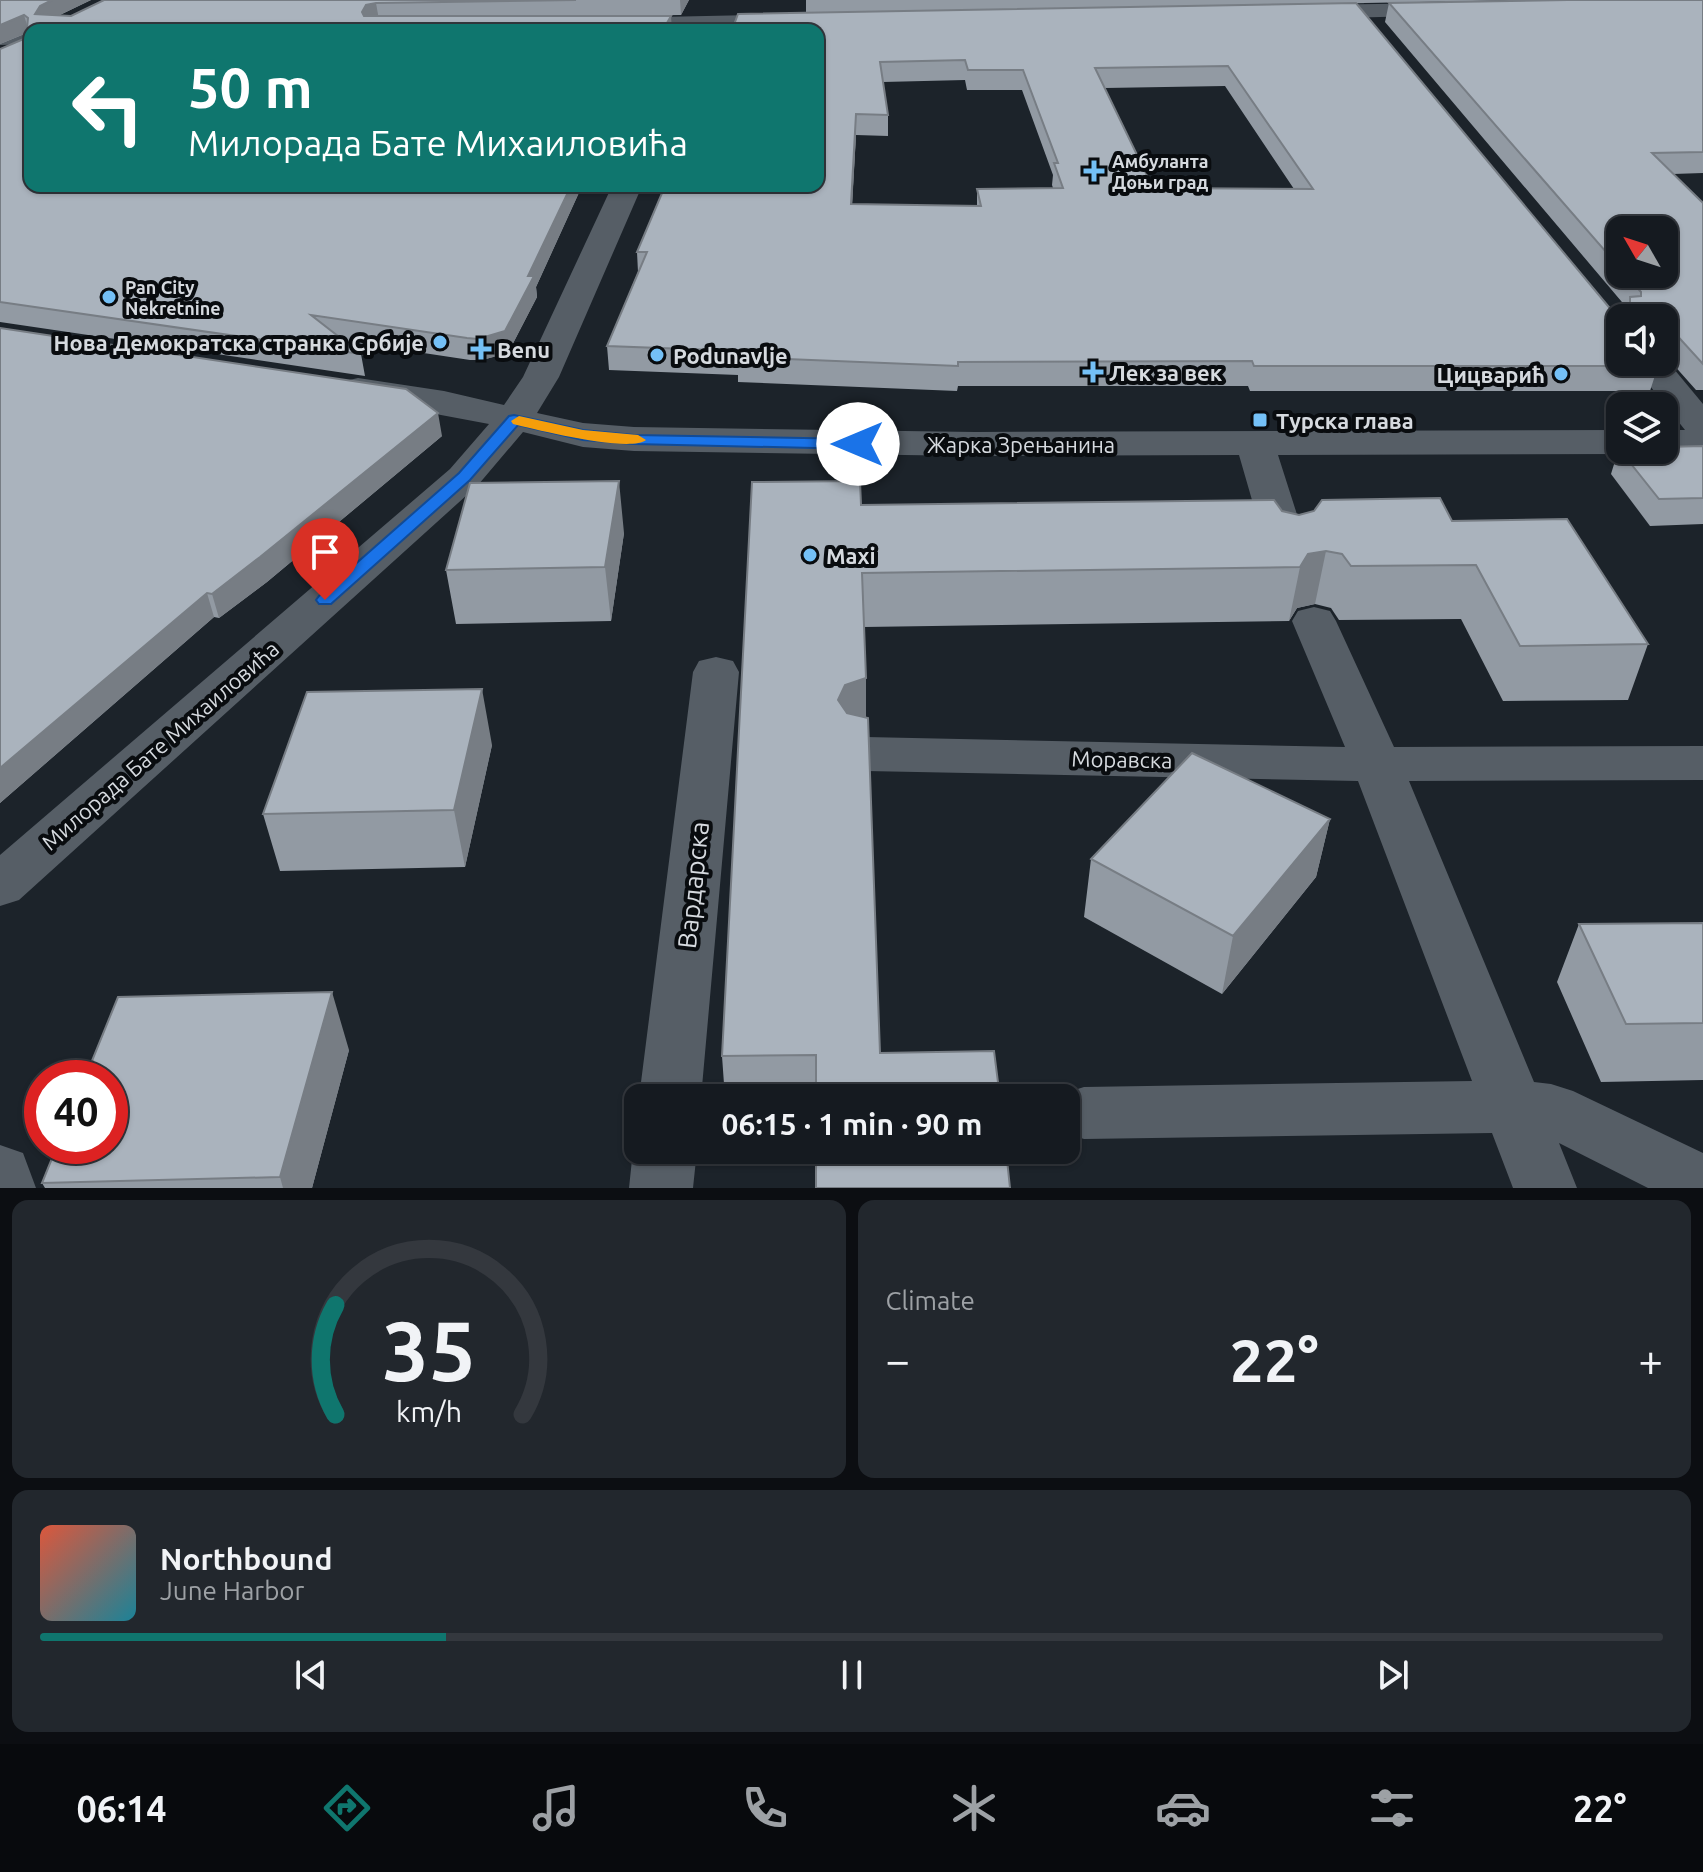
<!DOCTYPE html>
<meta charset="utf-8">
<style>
:root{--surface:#151a20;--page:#22272d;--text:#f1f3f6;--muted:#9da1a5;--line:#34383e;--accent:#0f766e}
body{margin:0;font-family:Ubuntu,sans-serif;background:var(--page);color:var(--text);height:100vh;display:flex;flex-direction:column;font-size:30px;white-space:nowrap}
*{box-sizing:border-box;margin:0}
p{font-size:26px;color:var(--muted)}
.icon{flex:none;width:44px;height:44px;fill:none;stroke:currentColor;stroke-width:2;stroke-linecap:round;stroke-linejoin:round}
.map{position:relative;height:1188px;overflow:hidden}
.sheet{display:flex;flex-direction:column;gap:12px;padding:12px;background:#0c0e12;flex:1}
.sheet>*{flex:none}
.hud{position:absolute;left:24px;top:24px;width:800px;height:168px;border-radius:16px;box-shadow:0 2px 6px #0004,0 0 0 2px var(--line);background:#0f766e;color:#fff;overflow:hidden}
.needle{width:52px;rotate:309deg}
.fabs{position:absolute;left:1606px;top:216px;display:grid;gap:16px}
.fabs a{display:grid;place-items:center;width:72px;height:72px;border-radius:16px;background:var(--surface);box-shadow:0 2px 6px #0004,0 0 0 2px var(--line);font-size:40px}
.speed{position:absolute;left:24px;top:1060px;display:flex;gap:16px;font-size:40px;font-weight:700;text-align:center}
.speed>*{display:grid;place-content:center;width:104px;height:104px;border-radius:50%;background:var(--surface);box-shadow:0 2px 6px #0004,0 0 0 2px var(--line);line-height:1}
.speed .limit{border:12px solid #d22;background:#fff;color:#111}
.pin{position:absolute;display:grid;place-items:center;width:68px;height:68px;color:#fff;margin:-82px -34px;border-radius:50% 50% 50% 0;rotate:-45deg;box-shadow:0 0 8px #0007}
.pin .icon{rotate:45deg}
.me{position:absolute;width:88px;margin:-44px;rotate:270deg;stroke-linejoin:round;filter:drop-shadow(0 0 6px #0008)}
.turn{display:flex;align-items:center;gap:28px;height:168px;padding:0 32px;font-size:36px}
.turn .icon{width:104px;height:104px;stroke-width:2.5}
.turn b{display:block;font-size:56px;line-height:68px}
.big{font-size:60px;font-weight:700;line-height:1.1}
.sheet .card{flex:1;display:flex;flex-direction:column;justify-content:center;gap:12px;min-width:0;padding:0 28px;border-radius:16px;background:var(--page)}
.sheet .dial{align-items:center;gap:0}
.dial svg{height:208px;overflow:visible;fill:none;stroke:var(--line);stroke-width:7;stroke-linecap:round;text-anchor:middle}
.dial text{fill:var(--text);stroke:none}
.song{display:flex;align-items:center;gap:24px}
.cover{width:96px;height:96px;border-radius:12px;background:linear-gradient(135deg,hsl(10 70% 55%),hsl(190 70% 35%))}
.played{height:8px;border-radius:4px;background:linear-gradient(90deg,var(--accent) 25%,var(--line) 25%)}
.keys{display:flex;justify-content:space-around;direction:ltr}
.heat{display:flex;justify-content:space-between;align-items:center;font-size:44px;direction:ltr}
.sheet .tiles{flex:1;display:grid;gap:12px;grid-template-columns:1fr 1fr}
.card:last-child{grid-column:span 2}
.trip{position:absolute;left:624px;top:1084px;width:456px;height:80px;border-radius:16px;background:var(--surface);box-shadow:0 2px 6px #0004,0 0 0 2px var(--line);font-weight:700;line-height:80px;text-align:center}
.menu{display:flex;height:128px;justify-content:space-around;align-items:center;background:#080a0d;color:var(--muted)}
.menu .icon{width:56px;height:56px}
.menu .current{color:var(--accent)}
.menu b{font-size:36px;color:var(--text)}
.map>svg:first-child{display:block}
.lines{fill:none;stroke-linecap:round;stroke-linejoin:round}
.minor{fill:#565e66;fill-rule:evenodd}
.wall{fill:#929aa3;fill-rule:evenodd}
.shaded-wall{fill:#777d84}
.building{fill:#aab3bd;stroke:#777d84;stroke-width:2;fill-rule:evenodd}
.route{fill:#1a73e8;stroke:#114b97;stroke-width:2}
.slow{fill:#f59e0b}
.poi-dot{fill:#74c0f6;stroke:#090c0f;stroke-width:3}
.labels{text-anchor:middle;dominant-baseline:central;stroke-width:8;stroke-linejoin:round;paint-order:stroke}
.far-poi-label{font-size:18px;font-weight:bold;fill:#d6dadf;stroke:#090c0f;text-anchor:start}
.poi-label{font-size:22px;font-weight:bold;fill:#d6dadf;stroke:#090c0f;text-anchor:start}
.street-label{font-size:22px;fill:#d6dadf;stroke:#090c0f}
.near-street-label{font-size:26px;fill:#d6dadf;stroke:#090c0f}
</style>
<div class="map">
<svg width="1703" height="1188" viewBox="0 0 1703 1188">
<rect width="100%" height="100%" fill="#1c232a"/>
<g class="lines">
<path class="minor" d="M1448,3L1456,5L1460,10L1456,15L1305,19L1297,17L1293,12L1297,7L1305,5Z
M796,14L805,16L808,21L805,26L604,30L601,25L604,20L613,18Z
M30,30V44L0,45V31Z
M612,186H642L559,377L537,413L583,423L634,427L975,432L1620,430V450H1634L1620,454L1278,455L1309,552L1303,561L1288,565L1273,561L1267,552L1239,455L975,456L634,451L583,447L523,432L478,485L19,900L0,906V855L450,469L489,424L345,397L340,389L345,381L358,378L444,391L504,405L523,377Z
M1664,357L1703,404V454H1664L1650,450H1664V430H1685L1631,362H1664Z
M1314,607L1330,611L1336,621L1394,747L1703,746V780L1409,781L1534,1082L1551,1084L1573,1091L1703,1153V1188H1648L1559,1143L1577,1188H1513L1492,1133L1084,1139L1066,1133V1098H1060L1062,1094L1084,1087L1472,1081L1358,781L866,771L848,766L841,754L848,742L866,737L1345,747L1292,621L1298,611Z
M716,657L733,661L739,672L701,1098H639L693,672L699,661Z
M638,1140V1150H697L693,1188H629L633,1150Z
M0,1145L23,1153L36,1188H0Z"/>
</g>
<path class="wall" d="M0,0H91L60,15L71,16L104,0H689L681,15L600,16L30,186H582L536,287L537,297L508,353L482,360H470L344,341L361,354L365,376L0,322V49L26,38L27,33L0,44Z
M806,0H1530L806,13Z
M1703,0V173L1673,174L1703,203V390H1696L1664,354V318H1620L1658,366L1650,391H1250L1248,386H958L957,391L738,382V375L609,370L607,346L638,272L637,252L818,30L1356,3L1613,312L1625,315L1627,308L1385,22L1389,3ZM965,80L967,90H1022L1053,175L1052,185L1053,188L977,189V206L852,204L856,135L888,136V115L883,82ZM1225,86L1294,189L1153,188L1105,88ZM1620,230L1664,274H1620Z
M0,328L442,436L267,582L219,618L214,617L0,803Z
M1703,446V524L1650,526L1611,474L1619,448Z
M861,505L1282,511L1299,515L1452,521L1648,644L1628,700L1503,701L1461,619L1339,620L1331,608L1315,604L1297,608L1289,621L864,627L866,678V717L880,1053L1000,1098H725L722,1056Z
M624,533L611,621L456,624L446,570Z
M492,745L465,867L280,871L263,814Z
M1330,819L1316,877L1222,994L1084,917L1091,859Z
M1703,923V1080L1601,1082L1557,982L1579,924Z
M349,1050L312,1188H45L42,1183Z"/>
<path class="shaded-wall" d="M52,0H91L45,22L35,14L40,6Z
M680,0H689L681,15Z
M376,3L379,20L369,22L362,12L366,5Z
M24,15L29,32L0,44V25Z
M671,16L672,30H663Z
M856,114V135L851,226V204Z
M571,186H582L536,287L537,297L508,353L482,360L478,339L528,276Z
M1672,330L1664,354V350L1669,335Z
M438,413L442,436L267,582L219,618L212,594Z
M619,481L624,533L611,621L605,567Z
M1326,551L1315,604L1297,608L1289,621L1300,567L1308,554Z
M207,593L214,617L0,803V768Z
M866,678V734L845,740L838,700L845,685Z
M482,689L492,745L465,867L454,810Z
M1330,819L1316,877L1222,994L1233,936Z
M332,992L349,1050L312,1188H283L280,1177Z"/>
<path class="building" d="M0,0H52L40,6L35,14L71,16L104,0H576L376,3L366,5L362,12L364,16H671L663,30H30V186H571L528,276H534L505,331L478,339L467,338L311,315L361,354L0,302V49L26,38L28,18L24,15L0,25Z
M1568,0H1703V152L1652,153L1703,203V364L1672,330L1669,335H1664V318H1620V362H1655L1658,366H1254L1252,361L958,362V366L737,357L739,351L607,346L647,252H637L665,186H818V30H732L738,14L1356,3L1613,312L1627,316L1630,313V297L1641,296V292L1625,274H1664V230H1620V268L1389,3ZM965,60L968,70H1023L1058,163H1054L1063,188L977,189L981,206L851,204L856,114L888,115L880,62ZM1228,66L1313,189L1153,188L1095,68Z
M0,328L406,389L438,413L260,557L212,594L207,593L0,768Z
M1703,446V498L1659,499L1620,450H1664V447Z
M619,481L605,567L446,570L470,483Z
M860,481L861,505L1274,500L1282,511L1299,515L1314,511L1322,500L1440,498L1452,521L1567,519L1648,644L1520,646L1476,565L1351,566L1342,554L1326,551L1308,554L1300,567L862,573L866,678L845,685L838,700L847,713L868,718L880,1053L994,1051L1000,1098H816V1055L722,1056L752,482Z
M482,689L454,810L263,814L307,692Z
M1192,753L1330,819L1233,936L1091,859Z
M1703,923V1023L1626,1024L1579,924Z
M332,992L280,1177L42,1183L57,1146H110V1078H85L118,997Z
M816,1150H1006L1010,1188H816Z"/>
<path class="route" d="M514,415L583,430L634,435L858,439L866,444L858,449L634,444L583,440L518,425L470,480L331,604H319L316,600L319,596L459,473L509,416Z"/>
<path class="slow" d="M519,416L583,430L638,435L646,440C630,453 537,430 513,424L511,421Z"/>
<g class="poi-dot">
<path d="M1090 159h8v8h8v8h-8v8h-8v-8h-8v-8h8z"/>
<circle cx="109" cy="297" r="8"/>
<circle cx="440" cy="342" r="8"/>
<path d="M477 337h8v8h8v8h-8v8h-8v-8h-8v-8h8z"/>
<circle cx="657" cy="355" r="8"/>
<path d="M1089 360h8v8h8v8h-8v8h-8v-8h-8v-8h8z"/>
<circle cx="1561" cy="374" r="8"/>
<rect x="1252" y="412" width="16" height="16" rx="4"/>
<circle cx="810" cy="555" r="8"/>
</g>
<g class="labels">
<g class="far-poi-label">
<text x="1112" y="161">Амбуланта<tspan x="1112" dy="21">Доњи град</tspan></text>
<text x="125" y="287">Pan City<tspan x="125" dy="21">Nekretnine</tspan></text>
</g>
<g class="poi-label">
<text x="424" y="342" text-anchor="end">Нова Демократска странка Србије</text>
<text x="497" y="349">Benu</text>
<text x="673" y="355">Podunavlje</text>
<text x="1109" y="372">Лек за век</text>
<text x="1545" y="374" text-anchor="end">Цицварић</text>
<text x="1276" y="420">Турска глава</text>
<text x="826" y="555">Maxi</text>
</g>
<g class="street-label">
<text x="1021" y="444">Жарка Зрењанина</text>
<text transform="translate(160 745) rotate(-41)">Милорада Бате Михаиловића</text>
<text transform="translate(1122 759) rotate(1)">Моравска</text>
</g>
<g class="near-street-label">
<text transform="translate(693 885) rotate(-84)">Вардарска</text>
</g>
</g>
</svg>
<div class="fabs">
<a><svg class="needle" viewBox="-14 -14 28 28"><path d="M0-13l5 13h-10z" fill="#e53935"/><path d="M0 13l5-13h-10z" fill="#9da1a5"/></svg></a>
<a><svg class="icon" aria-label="sound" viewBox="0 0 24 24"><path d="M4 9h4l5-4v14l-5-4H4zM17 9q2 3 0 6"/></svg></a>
<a><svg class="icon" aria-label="layers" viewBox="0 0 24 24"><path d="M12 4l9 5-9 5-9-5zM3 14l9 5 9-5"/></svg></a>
</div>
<div class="speed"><div class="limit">40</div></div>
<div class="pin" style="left:325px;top:600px;background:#d93025"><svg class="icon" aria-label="arrive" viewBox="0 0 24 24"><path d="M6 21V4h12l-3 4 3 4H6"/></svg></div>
<svg class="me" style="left:858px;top:444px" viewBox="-20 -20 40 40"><circle r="19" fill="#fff"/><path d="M0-13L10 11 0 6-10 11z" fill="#1a73e8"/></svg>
<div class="trip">06:15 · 1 min · 90 m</div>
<div class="hud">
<div class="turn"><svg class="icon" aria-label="left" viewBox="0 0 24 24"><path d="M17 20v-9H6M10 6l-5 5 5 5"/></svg><div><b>50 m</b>Милорада Бате Михаиловића</div></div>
</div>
</div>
<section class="sheet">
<div class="tiles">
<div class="card dial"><svg viewBox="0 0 100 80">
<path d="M14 69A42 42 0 1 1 86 69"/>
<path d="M14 69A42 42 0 0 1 14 27" stroke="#0f766e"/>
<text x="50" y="56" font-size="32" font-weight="700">35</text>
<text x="50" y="72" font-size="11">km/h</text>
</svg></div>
<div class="card"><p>Climate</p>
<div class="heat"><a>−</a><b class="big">22°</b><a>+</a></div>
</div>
<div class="card">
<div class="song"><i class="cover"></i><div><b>Northbound</b><p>June Harbor</p></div></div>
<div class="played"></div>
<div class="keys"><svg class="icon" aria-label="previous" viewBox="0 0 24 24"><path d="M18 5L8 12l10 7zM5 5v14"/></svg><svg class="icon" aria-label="pause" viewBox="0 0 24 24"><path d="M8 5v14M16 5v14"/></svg><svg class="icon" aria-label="next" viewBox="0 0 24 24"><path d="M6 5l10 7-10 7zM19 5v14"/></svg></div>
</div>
</div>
</section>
<nav class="menu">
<b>06:14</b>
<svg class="icon current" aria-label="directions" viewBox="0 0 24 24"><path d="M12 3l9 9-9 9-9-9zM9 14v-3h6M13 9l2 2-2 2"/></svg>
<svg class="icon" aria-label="music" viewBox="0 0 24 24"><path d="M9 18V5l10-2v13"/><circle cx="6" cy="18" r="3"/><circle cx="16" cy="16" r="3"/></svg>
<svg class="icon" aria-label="phone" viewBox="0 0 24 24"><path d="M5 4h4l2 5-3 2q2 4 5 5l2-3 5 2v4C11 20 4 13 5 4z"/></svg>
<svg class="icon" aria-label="climate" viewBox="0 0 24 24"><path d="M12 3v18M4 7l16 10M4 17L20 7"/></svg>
<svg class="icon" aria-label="car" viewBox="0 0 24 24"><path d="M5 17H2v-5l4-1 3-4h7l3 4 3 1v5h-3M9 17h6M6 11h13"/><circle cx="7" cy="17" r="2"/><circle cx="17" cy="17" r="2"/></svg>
<svg class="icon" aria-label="filters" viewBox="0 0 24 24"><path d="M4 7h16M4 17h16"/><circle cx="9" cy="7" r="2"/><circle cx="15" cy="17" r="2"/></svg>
<b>22°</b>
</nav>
